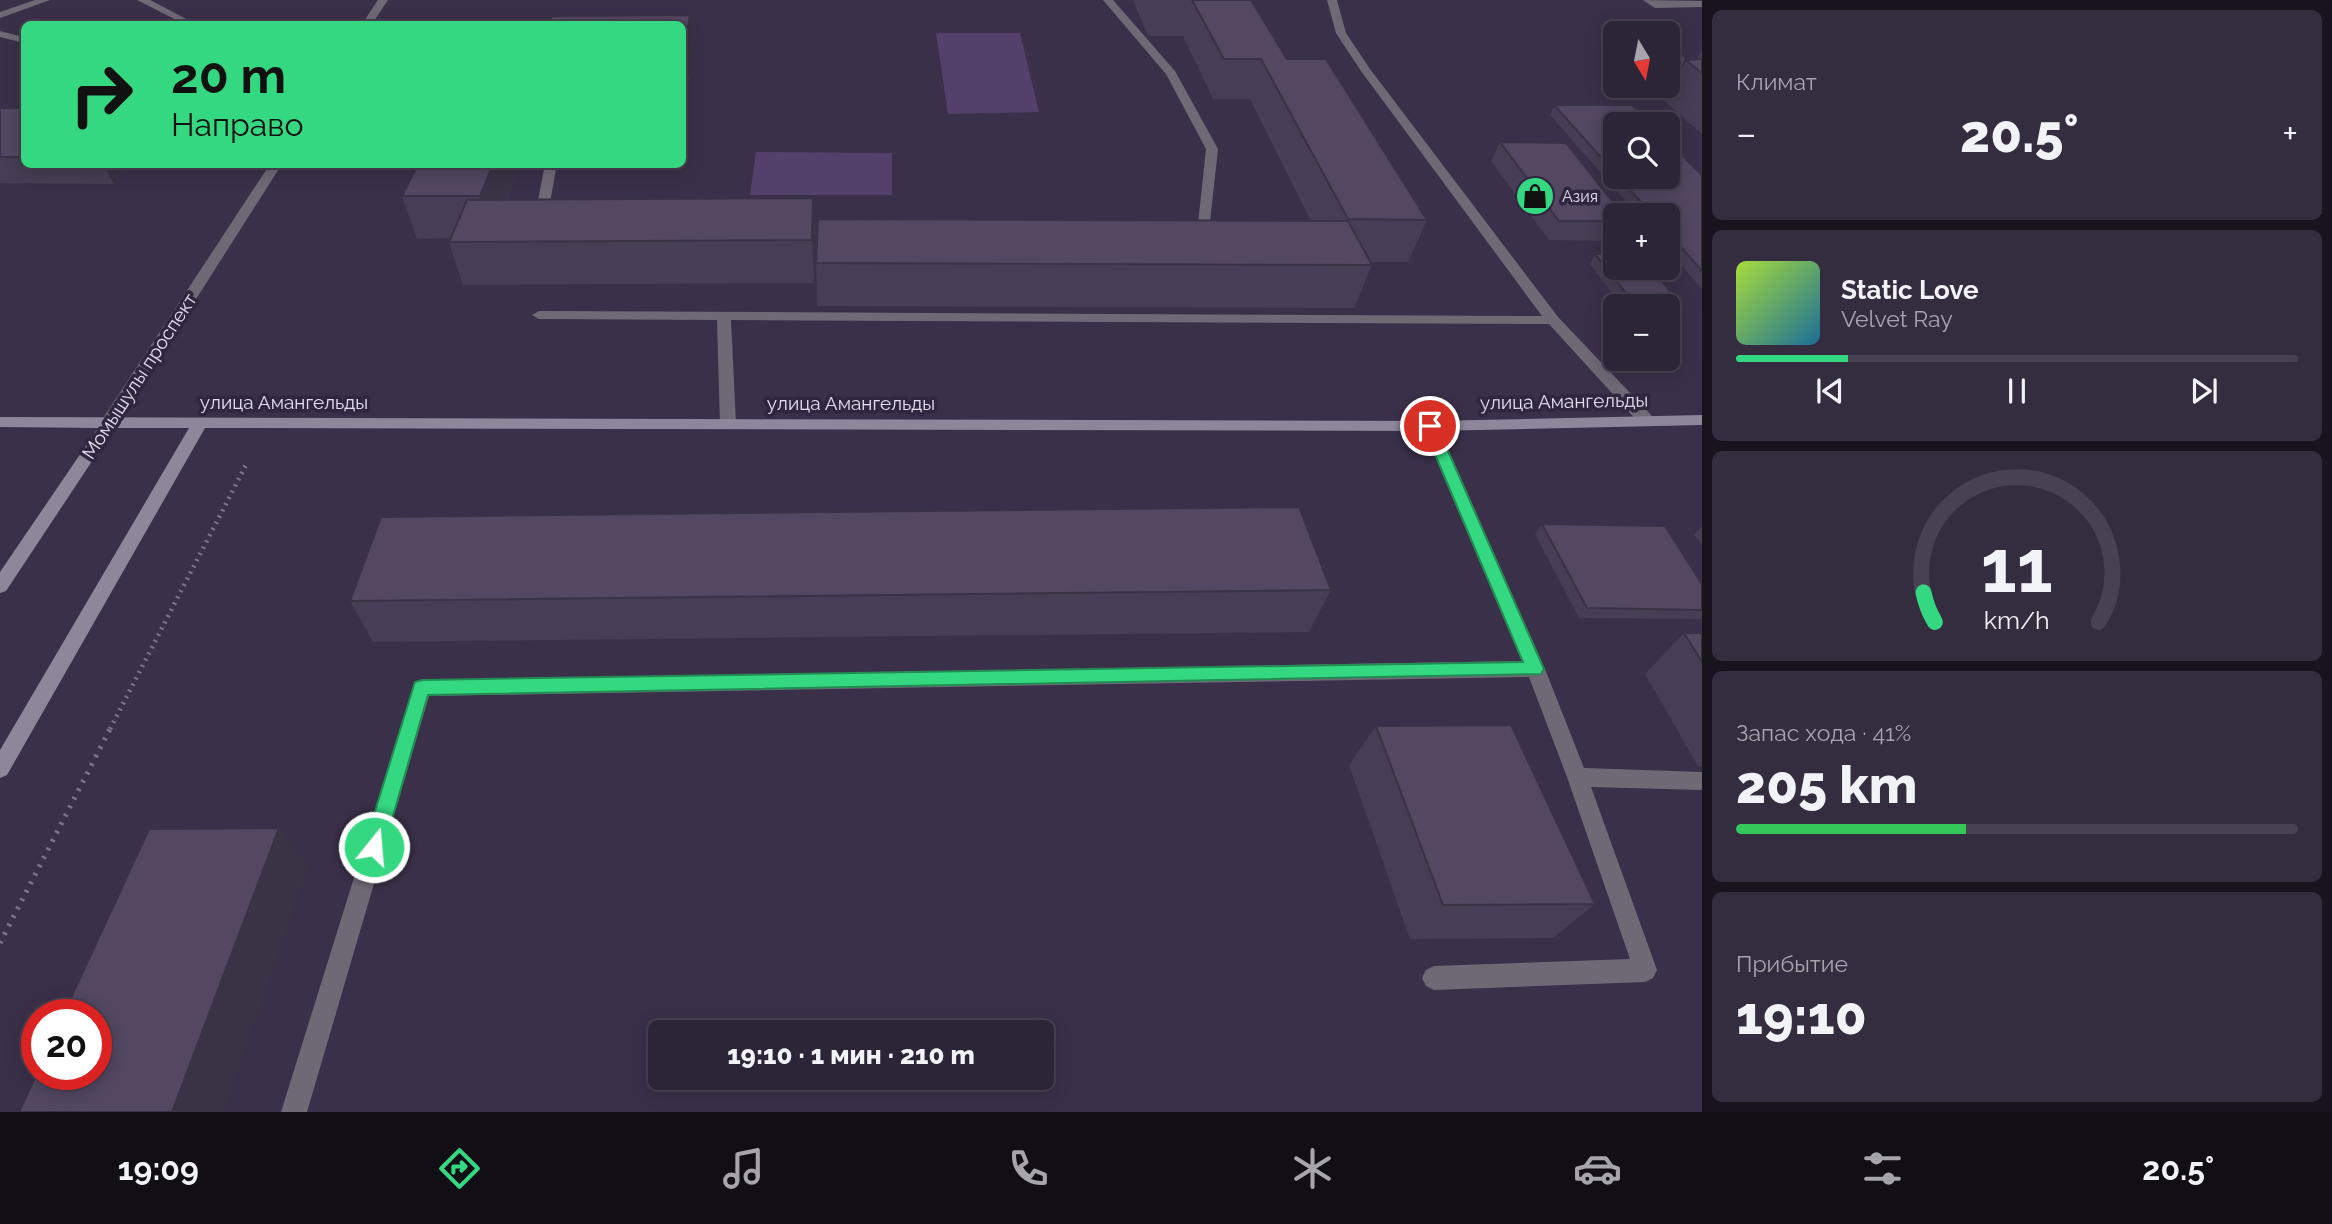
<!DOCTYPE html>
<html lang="ru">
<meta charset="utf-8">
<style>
:root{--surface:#2c2437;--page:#342c3f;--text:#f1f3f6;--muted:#a6a4ad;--line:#484152;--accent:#34d881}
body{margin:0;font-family:Raleway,sans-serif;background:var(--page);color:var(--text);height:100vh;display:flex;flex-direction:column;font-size:26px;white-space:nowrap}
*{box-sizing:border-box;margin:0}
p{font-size:23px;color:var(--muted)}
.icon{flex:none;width:38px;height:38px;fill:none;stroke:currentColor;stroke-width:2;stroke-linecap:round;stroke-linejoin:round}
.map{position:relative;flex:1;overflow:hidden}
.sheet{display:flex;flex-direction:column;gap:10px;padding:10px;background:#18141e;width:630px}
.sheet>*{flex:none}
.top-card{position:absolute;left:21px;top:21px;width:665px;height:147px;border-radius:10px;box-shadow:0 4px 18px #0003,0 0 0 2px var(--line);background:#34d881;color:#111;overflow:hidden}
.needle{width:46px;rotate:170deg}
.fabs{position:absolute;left:1603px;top:21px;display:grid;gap:14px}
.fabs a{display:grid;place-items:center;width:77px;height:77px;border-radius:10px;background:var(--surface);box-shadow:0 4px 18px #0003,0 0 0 2px var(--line);font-size:35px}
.speed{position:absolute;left:21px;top:999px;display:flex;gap:14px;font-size:35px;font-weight:700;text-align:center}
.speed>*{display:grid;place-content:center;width:91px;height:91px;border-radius:50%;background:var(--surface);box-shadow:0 4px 18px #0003,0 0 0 2px var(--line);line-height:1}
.speed .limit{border:10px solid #d22;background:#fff;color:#111}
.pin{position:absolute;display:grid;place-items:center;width:60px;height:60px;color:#fff;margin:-30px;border:4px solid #fff;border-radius:50%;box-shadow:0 2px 7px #0007}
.me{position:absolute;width:77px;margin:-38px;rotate:17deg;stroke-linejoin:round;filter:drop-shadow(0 0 5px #0008)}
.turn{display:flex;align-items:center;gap:24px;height:147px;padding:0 35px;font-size:32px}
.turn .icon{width:91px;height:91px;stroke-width:2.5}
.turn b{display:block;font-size:49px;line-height:60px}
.big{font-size:52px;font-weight:800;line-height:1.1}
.sheet .tile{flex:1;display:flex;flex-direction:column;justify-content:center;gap:10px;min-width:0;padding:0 24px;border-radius:10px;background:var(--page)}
.sheet .dial{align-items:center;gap:0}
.dial svg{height:182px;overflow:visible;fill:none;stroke:var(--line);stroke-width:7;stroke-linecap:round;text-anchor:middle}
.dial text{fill:var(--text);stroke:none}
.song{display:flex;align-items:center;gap:21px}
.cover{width:84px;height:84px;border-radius:10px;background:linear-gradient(135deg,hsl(80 70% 55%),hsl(200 70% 35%))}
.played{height:7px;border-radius:4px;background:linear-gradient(90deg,var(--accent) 20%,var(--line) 20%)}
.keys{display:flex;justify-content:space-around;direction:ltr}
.heat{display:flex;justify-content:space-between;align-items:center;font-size:38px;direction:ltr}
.charge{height:10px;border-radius:5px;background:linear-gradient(90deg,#34c759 41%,var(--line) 0)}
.trip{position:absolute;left:648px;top:1020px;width:406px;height:70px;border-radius:10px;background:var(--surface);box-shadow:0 4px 18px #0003,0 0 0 2px var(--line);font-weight:800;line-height:70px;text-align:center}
.tab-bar{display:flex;height:112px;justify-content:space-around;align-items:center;background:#120e16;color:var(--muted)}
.tab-bar .icon{width:49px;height:49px}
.tab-bar .current{color:var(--accent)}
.tab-bar b{font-size:32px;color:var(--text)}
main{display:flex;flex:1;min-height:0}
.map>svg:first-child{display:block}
.green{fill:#54416b}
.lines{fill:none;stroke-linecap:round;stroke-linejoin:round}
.path-far1{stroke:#7d7389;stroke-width:4.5;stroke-dasharray:2 5;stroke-linecap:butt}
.path{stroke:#7d7389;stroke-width:5;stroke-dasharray:2.5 7;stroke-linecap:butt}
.lane{fill:#6f6976;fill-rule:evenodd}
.street{fill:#6f6976;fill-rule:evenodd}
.secondary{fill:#8e869a;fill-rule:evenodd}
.wall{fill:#473d54}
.shaded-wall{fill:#3a3245}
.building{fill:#534762;stroke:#3a3245;stroke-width:2}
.route{fill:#34d881;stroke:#228c54;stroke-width:2}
.labels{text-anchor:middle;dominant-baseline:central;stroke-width:7;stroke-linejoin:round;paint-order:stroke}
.far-poi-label{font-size:16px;fill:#e4ddee;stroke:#31263f;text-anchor:start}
.street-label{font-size:19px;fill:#e4ddee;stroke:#31263f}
</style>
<main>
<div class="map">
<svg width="1702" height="1112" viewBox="0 0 1702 1112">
<rect width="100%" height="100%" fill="#3b3049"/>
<path class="green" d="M936,33H1020L1039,112L948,114Z
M756,152L892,153V195H750Z"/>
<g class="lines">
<path class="path-far1" d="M110,729L247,463"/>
<path class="path" d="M0,943L111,727"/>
<path class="lane" d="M35,0H50L0,18V12Z
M1103,0H1113L1175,71L1218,149L1209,231L1189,232L1183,228L1184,225L1198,224L1206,149L1166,74Z
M1327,0H1337L1346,33L1370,69L1558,317L1652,416L1654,420L1652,424H1640L1549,324L731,320L736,424L728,429L720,424L717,320L539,319L532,315L539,311L1542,316L1361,71L1336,33Z
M1643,0L1702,1V7L1655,8Z
M0,31L24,37V43L0,37Z
M545,164H557L549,208L558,212L552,216L536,211Z
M1430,421L1438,426L1545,669L1584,768L1702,772V790L1591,787L1657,970L1653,978L1645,982L1434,990L1426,986L1422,978L1426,970L1434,966L1630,959L1567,777L1529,677L429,696L307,1112H281L415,682L422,680L1522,661L1422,426Z"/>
<path class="street" d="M137,0H150L196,24H184Z
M378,0H388L372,24H362Z
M270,164H282L114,428H102L100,424L102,420Z"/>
<path class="secondary" d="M1702,415V425L1430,431L205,428L7,775L0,778V750L189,428H114L6,591L0,593V572L98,428L0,427V417L1430,421Z"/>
</g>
<path class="wall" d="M1133,0H1251L1287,59L1427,220L1408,262H1370L1372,265L1354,308L817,306L816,263L1311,221L1250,99H1213L1183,36H1148Z
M690,15L695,54L689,81H682V24Z
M1702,50V134L1663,100L1664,98L1650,86H1668V53L1688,60H1696Z
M1554,105L1615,124V177L1702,175V289L1668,250V215H1638L1550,115Z
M0,108H24V164H131L114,184L0,183Z
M1500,142L1615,215V241L1549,240L1491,161Z
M418,164H519L507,199L813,198L815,240L814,283L463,285L449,242L450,238L417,239L402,196Z
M1595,254L1684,308L1677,318H1668V306H1621L1590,264Z
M1542,524L1702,584V619L1579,618L1535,534Z
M1702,526V545L1694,535Z
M1331,590L1309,632L373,642L350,601Z
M1684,633H1702V766H1698L1645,674Z
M1376,726L1595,904L1553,938L1410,939L1349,765Z"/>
<path class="shaded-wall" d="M690,15L695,54L689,81L685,42Z
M103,164H131L114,184Z
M493,164H519L492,238L480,196Z
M813,198L815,240L814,283L812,240Z
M279,828L309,865L224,1112H172Z"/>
<path class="building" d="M1192,0H1251L1287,59H1326L1427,220L1348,219L1261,59H1224Z
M690,15L685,42H682V24H549L552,16Z
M1679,52L1688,60H1686L1669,88L1666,86H1668V53Z
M1702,59V73L1686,60Z
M1554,105H1632L1651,124H1615V173Z
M0,108H24V157H0Z
M1668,141L1702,175V271L1668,232V215H1653L1618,177H1668Z
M1500,142L1566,143L1623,215H1615V221H1559Z
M418,164H493L480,196H402Z
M813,198L812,240L449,242L467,200Z
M818,219L1348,221L1372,265L816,263Z
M1595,254H1615V268H1651L1684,308H1668V306H1636Z
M1299,507L1331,590L350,601L381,517Z
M1542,524L1665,526L1702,584V610L1587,608Z
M1684,633H1702V662Z
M1511,725L1595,904L1443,905L1376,726Z
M279,828L172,1112H19L37,1073V1074H96V1015H63L149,829Z"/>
<path class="route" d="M1430,421L1437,426L1544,669L1541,674L428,695L384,847L381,853L374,856L367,853L364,847L413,688L415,682L422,680L1523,662L1423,426Z"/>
<defs>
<symbol id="shop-disc" viewBox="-11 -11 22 22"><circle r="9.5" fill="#34d881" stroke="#31263f"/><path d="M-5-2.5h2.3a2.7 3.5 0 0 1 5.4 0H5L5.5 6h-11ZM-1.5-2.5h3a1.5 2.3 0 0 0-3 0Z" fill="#111"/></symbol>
</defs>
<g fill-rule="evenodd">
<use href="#shop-disc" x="1513" y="174" width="44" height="44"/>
</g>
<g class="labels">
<g class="far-poi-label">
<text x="1562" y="196">Азия</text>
</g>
<g class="street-label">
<text transform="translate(139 376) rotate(-57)">Момышулы проспект</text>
<text transform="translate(1564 401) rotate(-1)">улица Амангельды</text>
<text x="284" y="402">улица Амангельды</text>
<text x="851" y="403">улица Амангельды</text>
</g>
</g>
</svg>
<div class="fabs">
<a><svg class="needle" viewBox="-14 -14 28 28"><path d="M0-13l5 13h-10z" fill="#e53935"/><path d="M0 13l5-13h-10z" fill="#a6a4ad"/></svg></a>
<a><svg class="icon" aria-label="search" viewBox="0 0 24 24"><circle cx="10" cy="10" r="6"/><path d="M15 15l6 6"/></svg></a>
<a>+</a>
<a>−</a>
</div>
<div class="speed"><div class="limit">20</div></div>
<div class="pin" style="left:1430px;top:426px;background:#d93025"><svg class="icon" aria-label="arrive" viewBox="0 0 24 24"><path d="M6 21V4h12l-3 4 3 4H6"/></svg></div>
<svg class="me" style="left:374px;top:847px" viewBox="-20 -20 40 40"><circle r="17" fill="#34d881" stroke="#fff" stroke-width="3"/><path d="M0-11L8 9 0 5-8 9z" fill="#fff"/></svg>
<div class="trip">19:10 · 1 мин · 210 m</div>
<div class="top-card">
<div class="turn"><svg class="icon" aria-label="right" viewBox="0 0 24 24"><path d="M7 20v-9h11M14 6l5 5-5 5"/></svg><div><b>20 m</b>Направо</div></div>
</div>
</div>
<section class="sheet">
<div class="tile"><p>Климат</p>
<div class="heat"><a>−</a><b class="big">20.5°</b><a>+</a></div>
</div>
<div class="tile">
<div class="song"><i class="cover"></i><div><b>Static Love</b><p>Velvet Ray</p></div></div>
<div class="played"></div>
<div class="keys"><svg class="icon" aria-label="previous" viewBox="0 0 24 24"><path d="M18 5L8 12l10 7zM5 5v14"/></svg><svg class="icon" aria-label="pause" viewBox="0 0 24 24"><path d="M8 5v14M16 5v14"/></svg><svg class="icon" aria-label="next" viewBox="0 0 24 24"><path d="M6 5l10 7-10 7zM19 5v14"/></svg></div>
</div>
<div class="tile dial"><svg viewBox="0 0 100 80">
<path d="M14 69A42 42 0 1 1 86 69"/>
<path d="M14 69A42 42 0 0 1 9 56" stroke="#34d881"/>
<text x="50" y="56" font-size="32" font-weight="700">11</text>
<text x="50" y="72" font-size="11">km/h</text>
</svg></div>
<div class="tile"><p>Запас хода · 41%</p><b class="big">205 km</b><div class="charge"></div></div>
<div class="tile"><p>Прибытие</p><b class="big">19:10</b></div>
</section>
</main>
<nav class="tab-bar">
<b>19:09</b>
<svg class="icon current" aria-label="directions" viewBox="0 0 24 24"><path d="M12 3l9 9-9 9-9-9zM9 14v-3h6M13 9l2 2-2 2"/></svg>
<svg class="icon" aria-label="music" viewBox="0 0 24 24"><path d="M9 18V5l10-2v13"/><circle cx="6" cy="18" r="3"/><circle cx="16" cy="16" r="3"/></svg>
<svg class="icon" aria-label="phone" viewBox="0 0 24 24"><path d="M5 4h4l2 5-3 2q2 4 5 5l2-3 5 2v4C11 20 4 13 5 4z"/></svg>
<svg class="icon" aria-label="climate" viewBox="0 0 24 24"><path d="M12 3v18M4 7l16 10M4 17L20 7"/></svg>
<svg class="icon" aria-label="car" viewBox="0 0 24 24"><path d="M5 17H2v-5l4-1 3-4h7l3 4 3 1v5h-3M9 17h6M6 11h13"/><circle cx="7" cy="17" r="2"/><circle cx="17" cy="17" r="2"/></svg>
<svg class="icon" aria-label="filters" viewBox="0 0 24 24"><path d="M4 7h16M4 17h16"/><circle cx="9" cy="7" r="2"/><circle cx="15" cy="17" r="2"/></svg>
<b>20.5°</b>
</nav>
